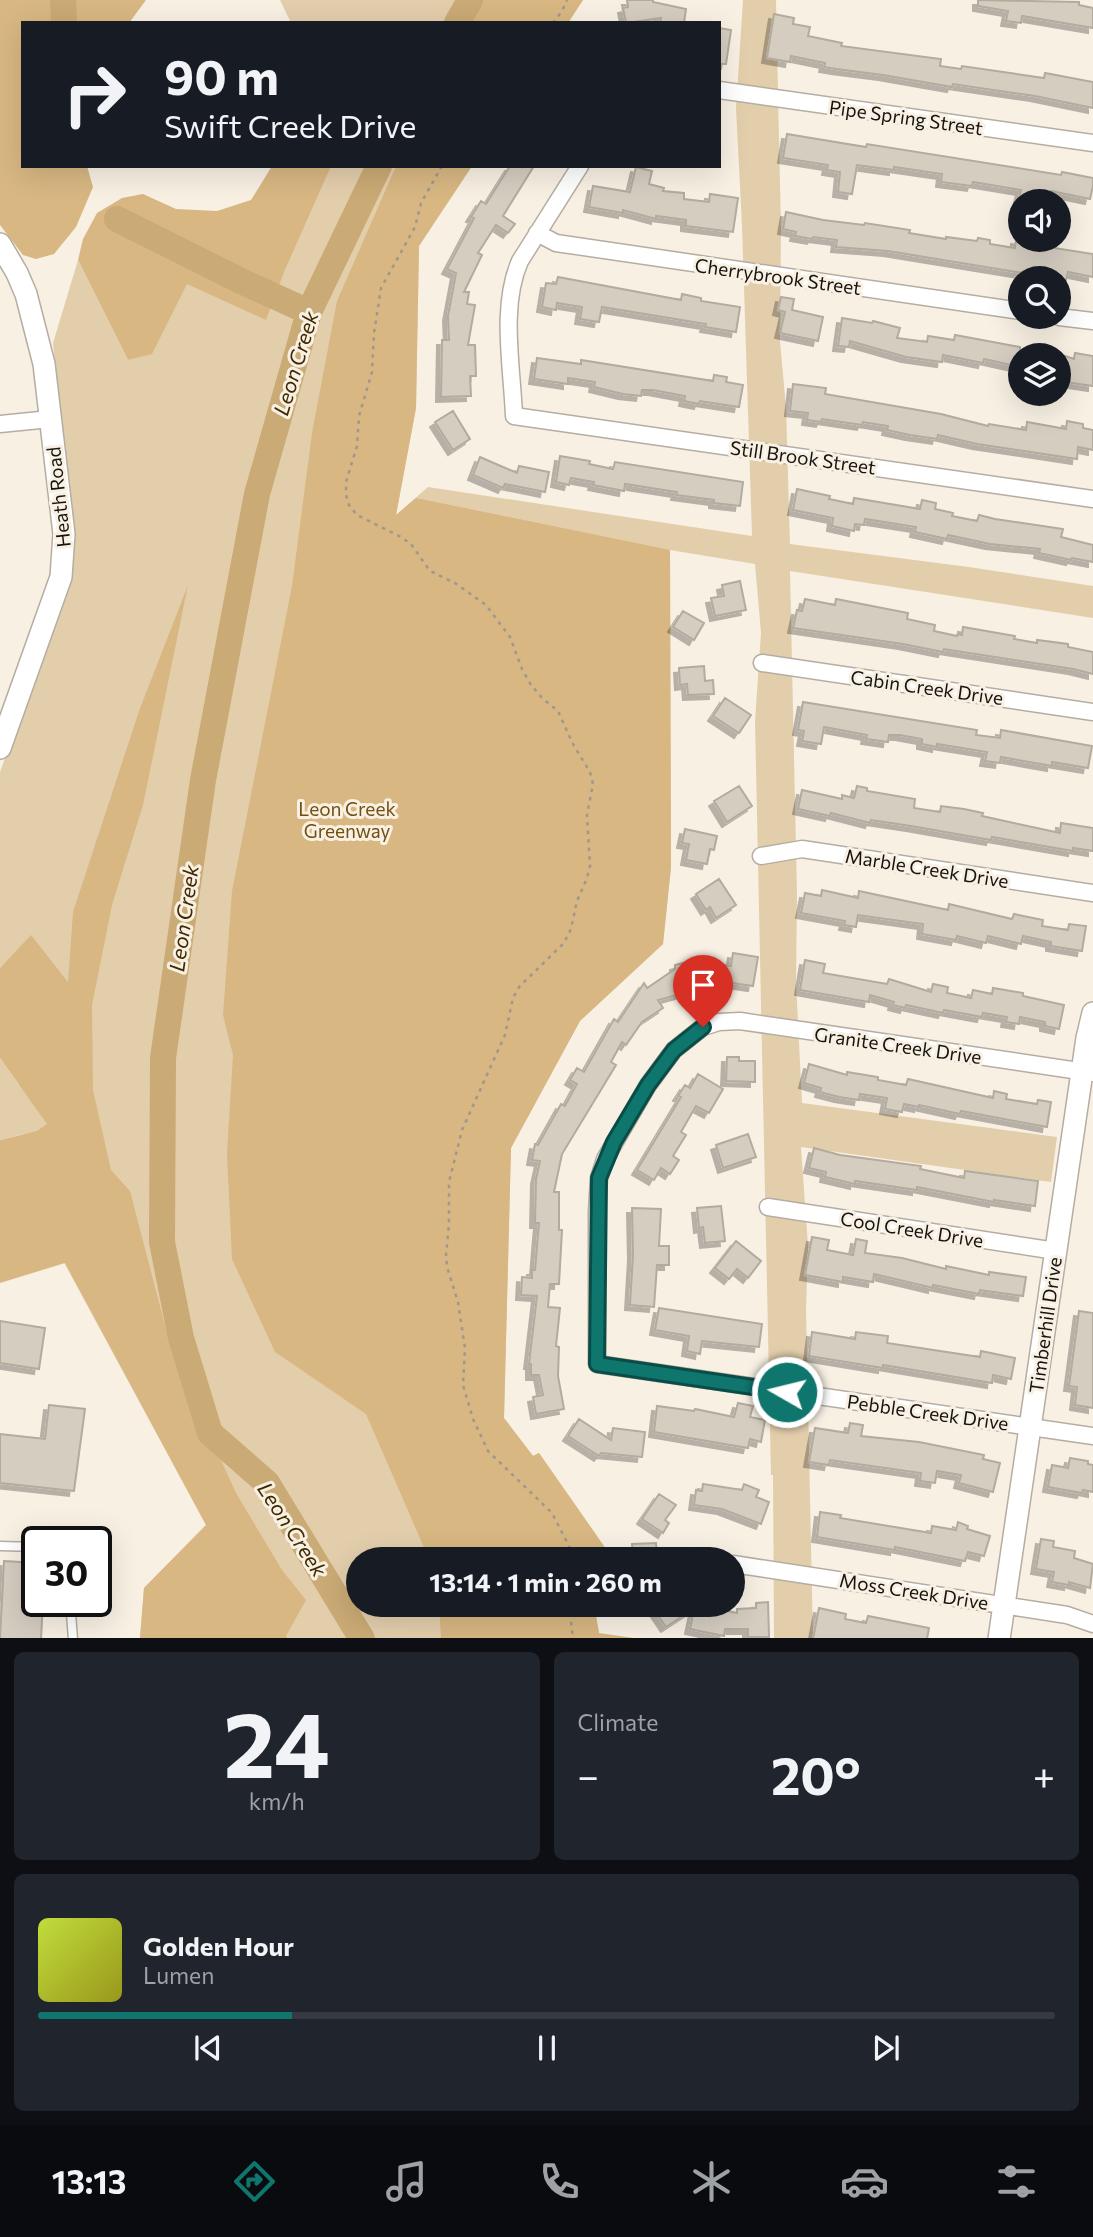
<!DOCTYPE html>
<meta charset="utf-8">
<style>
:root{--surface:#171b24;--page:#20242c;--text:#f1f3f6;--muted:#9ea1a6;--line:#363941;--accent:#0f766e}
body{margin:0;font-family:Commissioner,sans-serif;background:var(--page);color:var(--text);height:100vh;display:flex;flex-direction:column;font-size:26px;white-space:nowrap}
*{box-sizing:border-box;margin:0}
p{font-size:23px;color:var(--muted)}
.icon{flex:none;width:38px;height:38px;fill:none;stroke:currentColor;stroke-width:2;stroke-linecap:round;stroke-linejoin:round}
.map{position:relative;height:1638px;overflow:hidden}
.sheet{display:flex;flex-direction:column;gap:14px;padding:14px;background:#0d0f14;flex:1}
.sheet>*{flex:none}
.hud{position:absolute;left:21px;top:21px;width:700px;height:147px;border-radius:0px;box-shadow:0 7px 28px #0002;background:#171b24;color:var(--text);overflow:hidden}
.tools{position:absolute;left:1008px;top:189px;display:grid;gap:14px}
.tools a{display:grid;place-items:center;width:63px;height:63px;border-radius:50%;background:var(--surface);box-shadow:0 7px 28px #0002;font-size:35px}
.speed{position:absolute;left:21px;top:1526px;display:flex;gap:14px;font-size:35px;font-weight:700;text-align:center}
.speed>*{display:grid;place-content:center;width:91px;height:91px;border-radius:50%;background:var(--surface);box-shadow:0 7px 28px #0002;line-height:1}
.speed .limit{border:4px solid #111;border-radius:10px;background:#fff;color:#111}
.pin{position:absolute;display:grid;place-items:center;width:60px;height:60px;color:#fff;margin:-72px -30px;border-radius:50% 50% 50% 0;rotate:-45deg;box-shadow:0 0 7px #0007}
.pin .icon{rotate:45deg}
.me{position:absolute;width:77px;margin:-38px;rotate:278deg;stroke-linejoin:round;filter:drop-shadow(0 0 5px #0008)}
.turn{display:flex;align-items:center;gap:24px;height:147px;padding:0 28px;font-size:32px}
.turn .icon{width:91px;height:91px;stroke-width:2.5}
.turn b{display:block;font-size:49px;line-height:60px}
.big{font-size:52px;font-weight:700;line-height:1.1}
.sheet .card{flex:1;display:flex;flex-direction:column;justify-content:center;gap:10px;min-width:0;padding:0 24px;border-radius:10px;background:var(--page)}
.sheet .dial{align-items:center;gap:0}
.dial b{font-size:91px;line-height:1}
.song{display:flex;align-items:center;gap:21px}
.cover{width:84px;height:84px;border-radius:10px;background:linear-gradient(135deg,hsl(70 70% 55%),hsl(60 70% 35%))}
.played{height:7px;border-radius:4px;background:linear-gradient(90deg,var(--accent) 25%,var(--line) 25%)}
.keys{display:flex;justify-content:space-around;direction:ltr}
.heat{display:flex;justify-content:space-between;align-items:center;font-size:38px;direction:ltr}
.sheet .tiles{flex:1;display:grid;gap:14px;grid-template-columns:1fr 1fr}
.card:last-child{grid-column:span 2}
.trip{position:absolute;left:346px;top:1547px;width:399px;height:70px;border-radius:35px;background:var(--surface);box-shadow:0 7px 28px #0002;font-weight:700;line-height:70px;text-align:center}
.dock{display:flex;height:112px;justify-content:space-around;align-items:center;background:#090b0e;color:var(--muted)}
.dock .icon{width:49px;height:49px}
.dock .active{color:var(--accent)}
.dock b{font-size:32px;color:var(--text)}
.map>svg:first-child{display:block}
.green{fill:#e3ceac}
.forest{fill:#d8b782}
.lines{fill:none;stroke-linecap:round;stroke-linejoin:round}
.river{stroke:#caaa75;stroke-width:26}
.building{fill:#d5cdc0;stroke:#b2ab9e;stroke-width:2;filter:url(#shadow)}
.lane-casing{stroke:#b5ada1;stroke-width:11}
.street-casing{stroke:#b5ada1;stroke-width:19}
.secondary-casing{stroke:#b5ada1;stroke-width:24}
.path{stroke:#9e988e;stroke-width:2.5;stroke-dasharray:3.5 5;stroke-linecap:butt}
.lane{stroke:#fff;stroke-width:8}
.street{stroke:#fff;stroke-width:16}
.secondary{stroke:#fff;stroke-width:21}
.route-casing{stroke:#0a4d48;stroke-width:18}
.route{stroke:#0f766e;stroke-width:12}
.labels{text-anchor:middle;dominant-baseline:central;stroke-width:6;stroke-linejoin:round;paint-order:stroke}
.street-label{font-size:19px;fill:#171410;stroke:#f8f0e3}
.park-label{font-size:19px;fill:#704f0f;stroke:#f8f0e3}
.water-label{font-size:21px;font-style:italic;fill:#3f2900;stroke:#f8f0e3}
</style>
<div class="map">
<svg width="1093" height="1639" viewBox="0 0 1093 1639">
<defs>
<filter id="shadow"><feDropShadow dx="-5" dy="5" stdDeviation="0" flood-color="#0004"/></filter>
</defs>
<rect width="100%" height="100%" fill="#f8f0e3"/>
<path class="green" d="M280,0H583L568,23H291Z
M743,0H776L781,229L780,341L786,408L790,544L969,567L1093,586V618L790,571L797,894L796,982L802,1103L1057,1137L1051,1182L801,1147L808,1246L806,1310L813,1638H774L773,1475H771L755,721L761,633L755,564L670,550L671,867L663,944L580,1021L511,1148L504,1418L533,1456L539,1453L613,1559H359V1605H615L596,1616L599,1633L595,1638H140L144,1588L206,1525L28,1196L23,1134L0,1140V1058L19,1085L10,958L0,968V772L63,594L72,526L53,343L78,260L128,360L146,355L158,267L281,195L292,166H472L419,246L416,408L396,515L428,487L752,536L742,226L736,108Z"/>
<path class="forest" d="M0,0H146L129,23H23V166H87L93,187L76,227L54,254L36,259L23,255L0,225Z
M482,0H583L568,23H467Z
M272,166H331L284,272L266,320L187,284L152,354L128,360L78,260L83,239L97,213L122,198L143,194L176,209L217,211L251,200Z
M396,166H472L419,246L416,408L396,515L416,498L670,550L671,867L663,944L580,1021L511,1148L504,1418L533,1456L539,1453L613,1559H429L366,1414L275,1352L232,1259L227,1153L233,1055L223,1015L232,891L292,586L312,433L337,301Z
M188,585L143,805L112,905L92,1005L93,1090L111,1170L130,1191L167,1333L189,1390L236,1493L282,1570L306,1600L286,1636L287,1638H140L144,1588L206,1525L65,1263L0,1283V1140L37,1131L47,1124L0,1058V968L31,935L68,982L73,912L139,711Z
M439,1605H615L596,1616L599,1633L634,1638H441Z"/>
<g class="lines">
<path class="river" d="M63,0L64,23
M457,23L470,0
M117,219L241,281L309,312
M362,1639L267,1483L210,1433L181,1338L162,1242L163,1058L203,780L257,494L309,312L379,166"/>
</g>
<path class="building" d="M627,0H653V2L686,9L684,23H660L661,18L626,23L623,8L628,7Z
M978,0L1079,2V5L1093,8V28L1022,16L1021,23L1006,21L1008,11L978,6Z
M774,14L794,18L793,24L810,27L808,36L842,43L841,46L941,59L940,66L961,69L962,66L1044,78L1045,73L1093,82V108L1035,96L953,84L952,87L883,75L836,69L824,67L825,63L791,56L790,62L767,58Z
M719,28L731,30L726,64H719Z
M787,134L866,147L867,144L1061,175L1062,172L1093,178V186L1090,199L1051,191L1050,196L1042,194L1040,201H1036L1019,198L1021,190L973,182L972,186L941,182L942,174L894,167V170L857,165L852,194L838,192L840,172L827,170L828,165L783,158Z
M510,166H534L503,216L515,224L508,233L496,225L478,253L482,255L464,292H469L467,304L475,305L468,345H475L476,376H470L471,396L441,397L442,340H449L448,316L456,273L447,269L474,218L471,217L481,201L486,204Z
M636,167L652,171L649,184L664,188L663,191L684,193V199L709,202L710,194L738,198L733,232L686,226V220L656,216V219L623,210V213L589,207L593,186L630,192Z
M786,212L823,220L864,225L865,223L910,230L909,233L946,239V237L977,241L978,238L990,240V244L1015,248L1016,239L1048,243V247L1093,254V277L1068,272L1066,280L888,251L836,247L837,240L813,237L812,239L795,236L796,232L783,229Z
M558,277L681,300L682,294L701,298V301L740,307L736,332L705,327L706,324L602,307L599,322L580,319L582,307L557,303L556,310L542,307L546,283L556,284Z
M781,297L794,299L792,310L823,317L818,341L780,333L785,312L778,310Z
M842,318L872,323L873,321L900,328L897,338L927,342L928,336L954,340L955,335L1020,347V367L984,359L983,363L943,355L942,362L906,357L850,341L849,347L838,346Z
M1075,353L1093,356V386L1059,381V354L1074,359Z
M537,358L581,364V360L713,381L714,375L727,377L726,382L743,385L739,407L700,401L699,404L684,401L685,396L653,390H642L641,396L623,394L594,387L595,382L568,378V384L534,379Z
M793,384L826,388L825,394L941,414L988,426L989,424L1026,430L1027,422L1066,429L1067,421L1083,424V428L1093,430V450L1078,447L1077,459L977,444L938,435L937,439L910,435L887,430L888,426L863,422L862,425L822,419L821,422L807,420L808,413L790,411Z
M453,411L470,439L453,450L435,422Z
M560,456L590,461L589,464L613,469L615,462L743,482L740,506L714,503V500L676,495L677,492L625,484L624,491L593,485L594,482L571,478L569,485L556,482Z
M480,457L517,473L519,466L549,472L545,492L505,484L503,488L473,475Z
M797,489L830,496L829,499L853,504L854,498L920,509L922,500L936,503L935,509L953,513L952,516L977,521L979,515L995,519L1063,529L1061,537L1093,545V562L1072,558L1071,560L1039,553L1040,549L990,544L948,535L947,539L915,532L916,527L865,519L864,525L855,524L854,531L832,526L833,518L793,510Z
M740,581L746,610L715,616L711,598L724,596L722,585Z
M805,599L835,605L836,599L908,613L907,619L935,625L934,631L957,636L958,634L962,635L963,627L1015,636L1014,639L1037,643V640L1068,644V647L1093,652V674L1073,669L944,649L943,652L903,644L793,628L797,610L802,611Z
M683,611L704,623L694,640L673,627Z
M704,666L705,681L713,680L714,694L688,695L687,684L680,685L679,668Z
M725,698L751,715L739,733L713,716Z
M803,702L977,730L976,735L1000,738L1001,730L1092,746L1088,768L1052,762V766L1001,757L1000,763L985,761L987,752L937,744V747L922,744V739L900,735H889L888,742L866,739L867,735L824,727L821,744L802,741L804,731L798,730Z
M739,786L752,806L727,822L714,801Z
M857,786L867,788V791L915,799L914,808L940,812L941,806L964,809L983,813L982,816L1060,833L1061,823L1093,828V851L1073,848V851L992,837L991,840L911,826L871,820L870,823L831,813L830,816L798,809L802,790L842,799V795L854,798Z
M685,829L717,836L714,850L710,849L707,864L686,860L689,844L682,843Z
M719,879L736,905L716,918L710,907L706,910L696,894Z
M822,890L858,898L859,891L948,910L949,904L1012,919L1014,914L1043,920L1042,926L1068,930L1069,924L1086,926L1082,951L1051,946V942L1023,936L1021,944L988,936L986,943L957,936L956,940L922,934L923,924L858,915L856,927L844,925L845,921L801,913L805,893L821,896Z
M733,953L758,957L753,986L712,980L714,985L658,1000L663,1008L642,1022L626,1045L622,1042L611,1062L616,1065L562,1154L554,1192H559V1230H562L559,1284H550L548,1307L560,1308L556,1346L559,1347L558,1376L564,1409L536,1414L533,1397L543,1395L539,1375H531V1364H529L537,1296L521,1295L522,1277L532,1278V1270H535L539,1223H535L536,1179L540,1161L532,1160L535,1144L538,1145L561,1104L565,1106L577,1084L570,1080L577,1068L584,1072L614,1019L618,1022L644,983L647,988L675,969V965L698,959L700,968L716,964L731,966Z
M805,960L825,964L823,973L887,984L889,979L931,992L933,984L948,987L947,993L971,998L973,990L992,994L993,988L1023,993V996L1064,1005L1059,1029L1045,1026V1022L1020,1017L1019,1024L1006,1022L1007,1017L983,1013L982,1017L944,1010L943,1013L906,1005L905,1008L893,1005L894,1002L870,995L869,1002L800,990Z
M727,1057H739V1061H755V1082L726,1081Z
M809,1064L847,1075V1072L878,1077V1080L906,1085L908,1079L993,1098L994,1091L1007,1094L1006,1099L1037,1104L1038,1100L1051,1102L1047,1127L961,1111L960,1114L919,1105V1107L904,1104L902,1112L885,1109L887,1098L860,1094L859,1100L839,1097L820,1092L821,1088L804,1083Z
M698,1074L723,1089L709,1113L696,1106L681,1132L686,1135L673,1156L679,1160L670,1174L661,1168L654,1180L637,1170L681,1097L678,1096L685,1085L690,1088Z
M748,1134L756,1157L723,1168L716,1145Z
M814,1148L840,1155L921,1166L920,1169L964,1178L965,1171L1038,1181L1035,1206L994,1200V1202L917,1187V1190L855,1181V1184L825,1177L826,1172L809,1168Z
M721,1206L725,1241L705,1243L703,1227L699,1228L697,1208Z
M632,1208L661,1209L659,1246H669V1265H657L654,1307L630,1305L633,1255Z
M812,1237L829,1240L827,1250L853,1255L856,1239L867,1241L865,1253L902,1258L946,1269V1266L989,1275V1272L1026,1277L1023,1296L980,1290L979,1294L933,1285V1288L874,1274L873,1282L843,1277V1282L805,1275Z
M736,1241L761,1261L748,1278L737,1269L729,1279L715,1268Z
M659,1308L762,1324L759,1347L702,1341L700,1354L687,1351L689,1336L655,1330Z
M1079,1311L1093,1313V1408L1075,1405L1077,1387L1069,1386Z
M0,1321L45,1328L39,1369L0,1363Z
M812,1332L855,1339L856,1332L888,1336L887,1343L980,1357L981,1351L1015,1358L1011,1379L993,1375L992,1383L883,1365V1368L809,1356Z
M738,1403L753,1406L750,1417L765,1420L761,1442L750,1439L748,1448L654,1432L657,1406L694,1411L695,1409L734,1417Z
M49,1405L85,1409L74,1491L0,1483V1434L45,1439Z
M579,1419L611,1440L613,1428L645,1432L642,1457L601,1453L599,1456L568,1436Z
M850,1423L863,1425L861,1436L919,1442L984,1455L983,1459L1000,1463L993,1492L959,1483L961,1475L937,1471L935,1483L920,1481L921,1473L830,1460L829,1465L809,1462L815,1428L848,1433Z
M1070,1458L1088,1461V1464L1093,1465V1492L1083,1490L1082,1493L1048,1487L1052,1465L1068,1468Z
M703,1484L742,1490L744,1484L759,1490L756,1497L769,1502L761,1524L722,1509L694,1505L696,1490L702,1491Z
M659,1494L676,1505L665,1520L669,1523L663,1533L642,1519Z
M820,1512L841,1515L840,1518L931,1533L932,1526L956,1530L958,1522L968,1526L967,1529L990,1536L984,1556L968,1552L965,1561L895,1547V1550L817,1537Z
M1041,1539L1054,1541L1053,1547L1075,1551L1074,1558L1093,1564L1090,1588L1069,1582V1585L1052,1582L1054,1572L1036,1569Z
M656,1543L657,1559H633L632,1544Z
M4,1561L37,1563V1601H43L41,1639H0Z
M768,1602L769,1637H748V1629H725L724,1636L690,1629L694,1610L711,1614L713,1608L737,1613V1609L756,1608V1603Z
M651,1605H678L679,1607L692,1610L666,1627Z
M819,1608L846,1614L845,1619L866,1623L868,1616L929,1628L927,1639H813Z"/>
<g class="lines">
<defs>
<path id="lane" d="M0,1546L37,1547
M70,1601L73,1639"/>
<path id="street" d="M719,90L1093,143
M580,166L520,261C500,306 512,366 514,416L1093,499
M537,233L556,243L1020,311
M1059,317L1093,321
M0,424L50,419
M762,663L1093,712
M761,856L802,849L1093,893
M1093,1073L740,1021L719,1022L703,1027L674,1050L648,1085L605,1159L599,1178L597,1212V1364L1093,1436
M768,1207L1056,1251
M733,1564L1067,1615L1093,1624"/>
<path id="secondary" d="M0,244L17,273L26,294L44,364L64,534L61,577L0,748
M999,1639L1087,1038L1093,1013"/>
</defs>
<use href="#lane" class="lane-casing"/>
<use href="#street" class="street-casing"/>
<use href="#secondary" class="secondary-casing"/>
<path class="path" d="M553,23L562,11L567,0
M442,166L421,203L415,227L381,288L374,333L372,372L359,416L357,446L346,482V495L349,505L357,515L401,537L411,544L430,571L455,583L486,605L510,637L522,669L531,685L543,699L558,711L573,744L590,772L593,784L587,815L590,866L587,878L577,901L571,929L564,943L519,987L513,998L505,1035L462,1130L449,1182V1224L446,1255L447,1267L458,1302L465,1348L463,1385L473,1419L488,1451L552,1513L569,1546L571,1559
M573,1605L571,1621L573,1639"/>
<use href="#lane" class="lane"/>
<use href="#street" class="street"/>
<use href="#secondary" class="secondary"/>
</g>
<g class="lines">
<defs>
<path id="route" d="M703,1027L674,1050L648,1085L614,1142L599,1178L597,1364L787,1392"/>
</defs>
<use href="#route" class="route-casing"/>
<use href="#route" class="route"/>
</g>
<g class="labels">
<g class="street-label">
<text transform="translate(906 117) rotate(8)">Pipe Spring Street</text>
<text transform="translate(778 276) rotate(8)">Cherrybrook Street</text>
<text transform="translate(803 457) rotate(8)">Still Brook Street</text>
<text transform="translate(58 497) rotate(-96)">Heath Road</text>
<text transform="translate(927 687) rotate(8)">Cabin Creek Drive</text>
<text transform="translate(927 868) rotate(9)">Marble Creek Drive</text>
<text transform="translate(898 1045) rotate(8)">Granite Creek Drive</text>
<text transform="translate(912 1229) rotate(9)">Cool Creek Drive</text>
<text transform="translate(1045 1325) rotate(-82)">Timberhill Drive</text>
<text transform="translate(928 1412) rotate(8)">Pebble Creek Drive</text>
<text transform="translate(914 1591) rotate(9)">Moss Creek Drive</text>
</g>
<g class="park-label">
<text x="347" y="808">Leon Creek<tspan x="347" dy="22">Greenway</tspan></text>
</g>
<g class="water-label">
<text transform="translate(295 363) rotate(-73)">Leon Creek</text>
<text transform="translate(183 918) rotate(-82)">Leon Creek</text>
<text transform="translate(293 1529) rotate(57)">Leon Creek</text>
</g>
</g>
</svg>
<div class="tools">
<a><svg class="icon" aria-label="sound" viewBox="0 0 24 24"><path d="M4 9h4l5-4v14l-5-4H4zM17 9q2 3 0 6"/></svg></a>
<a><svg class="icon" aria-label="search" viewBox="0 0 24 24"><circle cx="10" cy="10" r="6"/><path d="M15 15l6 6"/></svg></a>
<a><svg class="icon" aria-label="layers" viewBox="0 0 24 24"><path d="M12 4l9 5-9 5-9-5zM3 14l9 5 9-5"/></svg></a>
</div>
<div class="speed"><div class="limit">30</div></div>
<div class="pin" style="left:703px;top:1027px;background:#d93025"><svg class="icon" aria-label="arrive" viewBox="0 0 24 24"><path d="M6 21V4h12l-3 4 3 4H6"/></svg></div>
<svg class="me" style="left:787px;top:1392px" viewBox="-20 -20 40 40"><circle r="17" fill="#0f766e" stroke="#fff" stroke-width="3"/><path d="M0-11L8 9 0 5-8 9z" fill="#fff"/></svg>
<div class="trip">13:14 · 1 min · 260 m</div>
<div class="hud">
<div class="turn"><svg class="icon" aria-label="right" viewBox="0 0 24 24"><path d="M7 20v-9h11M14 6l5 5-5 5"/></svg><div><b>90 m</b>Swift Creek Drive</div></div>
</div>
</div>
<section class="sheet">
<div class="tiles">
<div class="card dial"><b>24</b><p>km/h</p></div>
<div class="card"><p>Climate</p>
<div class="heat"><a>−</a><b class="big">20°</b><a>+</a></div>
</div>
<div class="card">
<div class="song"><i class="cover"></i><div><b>Golden Hour</b><p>Lumen</p></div></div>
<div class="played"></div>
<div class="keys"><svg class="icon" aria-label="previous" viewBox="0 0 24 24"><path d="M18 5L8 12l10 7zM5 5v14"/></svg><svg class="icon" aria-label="pause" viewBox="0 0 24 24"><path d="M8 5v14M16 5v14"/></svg><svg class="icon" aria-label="next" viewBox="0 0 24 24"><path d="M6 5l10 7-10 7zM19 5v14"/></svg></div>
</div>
</div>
</section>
<nav class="dock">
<b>13:13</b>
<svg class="icon active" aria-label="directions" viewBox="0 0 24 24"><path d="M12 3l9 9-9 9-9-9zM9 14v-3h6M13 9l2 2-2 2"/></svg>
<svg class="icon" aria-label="music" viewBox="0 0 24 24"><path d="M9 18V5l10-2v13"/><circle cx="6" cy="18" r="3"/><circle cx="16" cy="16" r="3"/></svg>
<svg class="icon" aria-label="phone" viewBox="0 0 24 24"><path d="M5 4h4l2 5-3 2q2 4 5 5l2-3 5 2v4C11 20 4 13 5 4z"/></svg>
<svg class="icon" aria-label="climate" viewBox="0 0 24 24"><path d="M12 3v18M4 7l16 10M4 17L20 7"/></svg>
<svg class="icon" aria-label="car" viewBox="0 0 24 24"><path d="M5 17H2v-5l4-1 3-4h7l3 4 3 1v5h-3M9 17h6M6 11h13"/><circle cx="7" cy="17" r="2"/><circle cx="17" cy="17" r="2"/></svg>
<svg class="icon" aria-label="filters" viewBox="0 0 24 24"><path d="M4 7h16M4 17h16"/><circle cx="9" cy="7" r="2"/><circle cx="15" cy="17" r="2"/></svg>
</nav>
